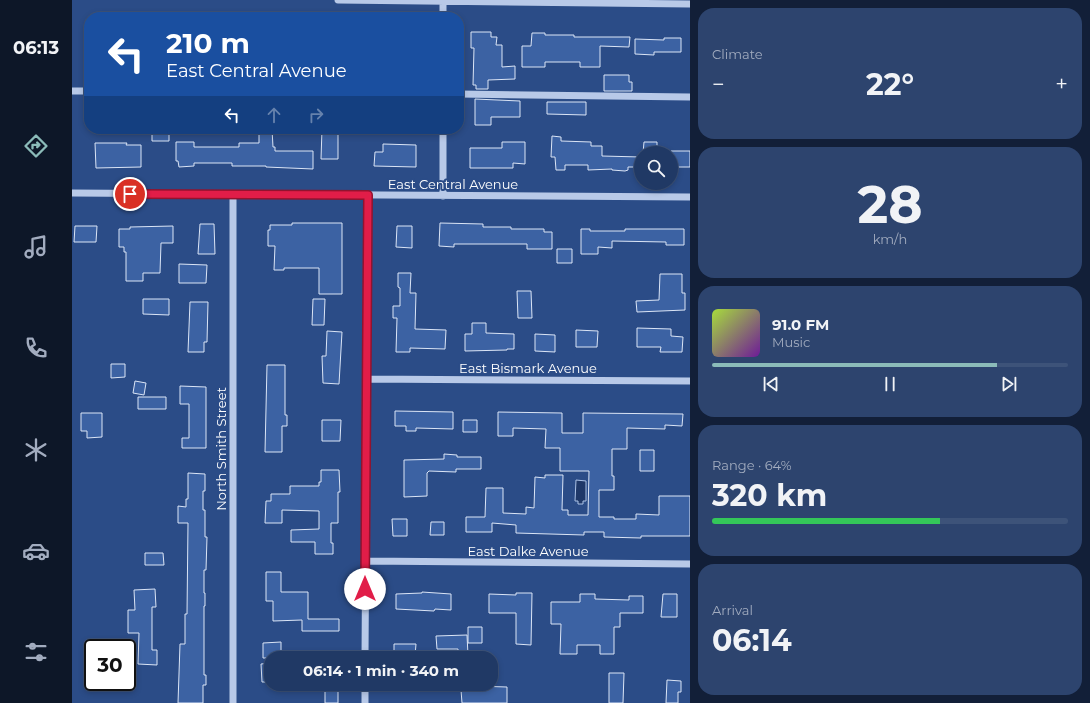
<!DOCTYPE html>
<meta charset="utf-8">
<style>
:root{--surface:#203965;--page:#2d446e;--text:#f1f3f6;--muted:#a2acbf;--line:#3d5379;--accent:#8bbbb9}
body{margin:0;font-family:Montserrat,sans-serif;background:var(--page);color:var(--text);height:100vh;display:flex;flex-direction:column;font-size:15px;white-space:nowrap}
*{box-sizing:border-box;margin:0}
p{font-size:13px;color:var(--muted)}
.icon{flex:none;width:22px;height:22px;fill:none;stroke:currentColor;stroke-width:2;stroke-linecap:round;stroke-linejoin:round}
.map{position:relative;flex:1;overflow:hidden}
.sheet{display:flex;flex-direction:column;gap:8px;padding:8px;background:#121f38;width:400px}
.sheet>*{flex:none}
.hud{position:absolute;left:12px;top:12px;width:380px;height:122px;border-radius:16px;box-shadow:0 2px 6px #0003,0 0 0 1px var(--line);background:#1a4fa0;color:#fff;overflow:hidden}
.fabs{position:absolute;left:562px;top:146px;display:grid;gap:8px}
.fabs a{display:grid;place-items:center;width:44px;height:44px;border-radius:50%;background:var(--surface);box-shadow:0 2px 6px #0003,0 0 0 1px var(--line);font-size:20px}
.speed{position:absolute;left:12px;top:639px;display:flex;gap:8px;font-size:20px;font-weight:700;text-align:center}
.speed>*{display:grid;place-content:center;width:52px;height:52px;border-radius:50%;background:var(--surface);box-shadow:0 2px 6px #0003,0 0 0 1px var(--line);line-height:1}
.speed .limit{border:2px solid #111;border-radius:6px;background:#fff;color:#111}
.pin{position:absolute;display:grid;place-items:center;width:34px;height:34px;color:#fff;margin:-17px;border:2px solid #fff;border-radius:50%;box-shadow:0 1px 4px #0007}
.me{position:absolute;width:44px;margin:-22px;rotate:0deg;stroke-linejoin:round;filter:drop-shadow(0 0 3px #0008)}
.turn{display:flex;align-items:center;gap:14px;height:84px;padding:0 16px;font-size:18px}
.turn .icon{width:52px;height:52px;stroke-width:2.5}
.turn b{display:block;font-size:28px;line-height:34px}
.lanes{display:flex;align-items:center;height:38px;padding:0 16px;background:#0003;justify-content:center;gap:20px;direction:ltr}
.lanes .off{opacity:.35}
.big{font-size:30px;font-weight:700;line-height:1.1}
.sheet .card{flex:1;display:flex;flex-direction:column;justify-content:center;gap:6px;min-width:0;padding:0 14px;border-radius:16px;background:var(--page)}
.sheet .dial{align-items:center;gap:0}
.dial b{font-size:52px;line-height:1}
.song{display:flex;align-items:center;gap:12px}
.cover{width:48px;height:48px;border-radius:6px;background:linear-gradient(135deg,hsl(80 70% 55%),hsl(280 70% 35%))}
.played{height:4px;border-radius:2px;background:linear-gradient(90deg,var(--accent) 80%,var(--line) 80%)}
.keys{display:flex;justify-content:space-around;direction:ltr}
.heat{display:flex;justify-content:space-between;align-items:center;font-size:22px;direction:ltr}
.charge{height:6px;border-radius:3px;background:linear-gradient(90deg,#34c759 64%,var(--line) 0)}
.trip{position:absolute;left:192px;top:651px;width:234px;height:40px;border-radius:16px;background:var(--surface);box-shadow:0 2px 6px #0003,0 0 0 1px var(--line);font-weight:700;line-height:40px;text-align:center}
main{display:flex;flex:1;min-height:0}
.dock{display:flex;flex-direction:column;width:72px;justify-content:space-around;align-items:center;background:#0d1728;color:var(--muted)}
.dock .icon{width:28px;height:28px}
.dock .on{color:var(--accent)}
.dock b{font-size:18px;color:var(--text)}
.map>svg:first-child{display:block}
.water{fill:#1f3868;stroke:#adc3e7}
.building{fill:#3c62a3;stroke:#dbe5f6}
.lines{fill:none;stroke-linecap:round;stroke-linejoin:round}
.minor{stroke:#b8c9e8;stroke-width:7}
.route-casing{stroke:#92132f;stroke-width:10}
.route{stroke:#e11d48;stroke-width:7}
.labels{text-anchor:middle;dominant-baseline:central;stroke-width:4;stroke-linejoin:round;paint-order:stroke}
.street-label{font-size:13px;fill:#fff;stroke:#2b4c87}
</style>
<main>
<nav class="dock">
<b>06:13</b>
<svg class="icon on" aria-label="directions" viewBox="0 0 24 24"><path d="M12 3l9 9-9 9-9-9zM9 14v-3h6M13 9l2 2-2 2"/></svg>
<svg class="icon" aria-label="music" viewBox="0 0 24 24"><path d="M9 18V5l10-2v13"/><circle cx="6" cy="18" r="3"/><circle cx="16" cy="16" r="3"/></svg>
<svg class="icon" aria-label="phone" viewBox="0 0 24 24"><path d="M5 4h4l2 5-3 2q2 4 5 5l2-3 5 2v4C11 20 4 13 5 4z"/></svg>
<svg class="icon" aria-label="climate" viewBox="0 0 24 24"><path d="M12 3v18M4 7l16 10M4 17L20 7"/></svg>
<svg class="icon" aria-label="car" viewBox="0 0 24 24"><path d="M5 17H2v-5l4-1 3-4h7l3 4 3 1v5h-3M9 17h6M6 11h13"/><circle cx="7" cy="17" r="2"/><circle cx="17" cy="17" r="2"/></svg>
<svg class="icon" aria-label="filters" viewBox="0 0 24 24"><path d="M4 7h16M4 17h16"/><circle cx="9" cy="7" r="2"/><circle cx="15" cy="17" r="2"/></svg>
</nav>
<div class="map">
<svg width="618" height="703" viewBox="0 0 618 703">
<rect width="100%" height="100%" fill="#2b4c87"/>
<path class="water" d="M504,480L514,481V501H511V504H506V501H503Z"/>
<path class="building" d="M399,32H419V37H425L424,45H430V67L443,66V79L416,80V89H404V85H401L402,48H399Z
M460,33H473V35H502V37H558L557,47L528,46V67H508V62H473V67H450V46H459Z
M592,38H609V52H582V55L563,54V39L592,40Z
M532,75H557V82H560V91H532Z
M403,99L448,101V117H419V125H403Z
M475,102H514V115L475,114Z
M80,129H97V141H80Z
M187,129H200L201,147H203V151H241V169L194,167V166H160V163H122V166L107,167L106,161H104V142H122V147H167V143H187Z
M250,129H266V159H249Z
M480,136L489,137V141L519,142V146H530V156L569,157V167H556V170L553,171L540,170V169L516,170V165H493V170H484L483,157H479Z
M430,142H453V164L441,163V168H398V148H430Z
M572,142H585V153H571Z
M23,143H55L54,145H69V167L24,168Z
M311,144L344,145V167L302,166L303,152H311Z
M599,151H618V167H599Z
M220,223H270V294H247V268H212V270H202L203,246H196V230H198V225H220Z
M368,223L411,224V227H439V229H472V232H480V249H455V244H382V247L367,246Z
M128,224H142L143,254H126Z
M3,226H25L24,242H2Z
M101,226V243H89L88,273H71V281H54V252H52V247H47V229H58V227Z
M325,226H340V248L324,247Z
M509,229H518V231H553V229H612V245H594V242L540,241V248L526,247V254H509Z
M485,249H500V263H485Z
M107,264L135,265L134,283H107Z
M326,273H339L338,293H344L343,329L374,330L373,349L338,348V352H324L325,318H321V306H328V288L326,287Z
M588,274H610V293H613V310L565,312L564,301L587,300Z
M445,291H459L460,318H446Z
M71,299H97V315L71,314Z
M241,299H253L252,325H240Z
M118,302H136L135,342H132V352H116Z
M400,323H414V333L442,334V349H435V350L393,351V334H400Z
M565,328L599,329V336L611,337L610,352H588L589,347H565Z
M504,330L526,331L525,347H504Z
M255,331L270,332L267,384L251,383L250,356H254Z
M463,334L483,335V352L463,351Z
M39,364H53V377L39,378Z
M195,365H213V415H215V426H210V452H193Z
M63,381L74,383L72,395L61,393Z
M108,386L134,387V448H110V438H117V404H108Z
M66,397H94V409H66Z
M323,411L381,412V429L344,428V431H334V426H323Z
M426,412L490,413V433H511V413L611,414L610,426L593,425V429L555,428V449H540V476H542V490H527V517H542V519H564V514L587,515V496H618V536H569V538L532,537V532H512V535L444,533V525L420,523V532H394V517H413L414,488H431V513L454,514V507L462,508L463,477L473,478V475H491L490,510H496V515H516L517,471H488V448H473L474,429L441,428V436H426Z
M9,413H30V437L15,438V431H9Z
M250,420H269L268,441H250Z
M391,420H405V432H391Z
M568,450H582V471H568Z
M372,454L385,455V457H409V469H384V472L357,471L355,473V496L332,497V460L372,459Z
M249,470H267L268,492H266V523H259V543H261V554H243V542H219V530L247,529V511L210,510V523H193L194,501H199V494H218V486H247V482H249Z
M116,473L133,474V491H131V510H133V537H135L134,570H132V593H133V606H132V675H134V685H131V703H106L108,644H113V614H115L116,523H106V506L114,507V499H116Z
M320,519H335V536H321Z
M359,522H372V535H358Z
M73,553H91L92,565H73Z
M194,572H209V592H236V619H267V631H230V620L201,621V601H194Z
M83,589L84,607H80V650H85V665L66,664L67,633H56V610H63L62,590Z
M350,592L379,594V610L363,609L362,611L324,609V594L350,593Z
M444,593H460L459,645L444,644V613H417V594L444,595Z
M508,594H523V599L557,600V596H571V613H548V627H542V654H528V645H505V654H488L489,624H479V602H508Z
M591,594H605V617H589Z
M396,627H410V643H396Z
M395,635L396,655H386V649H365L364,636Z
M209,642V658H191V643Z
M322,644H344L343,656H322Z
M199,663V682H190L189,664Z
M537,673H552L551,703H537Z
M595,680L609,681V692H606V703H594Z
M253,684H266V703H253Z
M403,686L435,687V703H390L389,690H402Z"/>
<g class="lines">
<path class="minor" d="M266,0L618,4
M371,0V17
M0,91H17
M387,94L618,97
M0,193L618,197
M161,194V703
M371,196V129
M294,379L618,381
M293,561L618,564
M293,658L296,195
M293,703V684"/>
</g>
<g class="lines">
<defs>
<path id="route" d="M58,194L296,195L293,589"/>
</defs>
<use href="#route" class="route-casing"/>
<use href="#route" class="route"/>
</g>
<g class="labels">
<g class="street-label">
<text x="381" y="184">East Central Avenue</text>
<text x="456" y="368">East Bismark Avenue</text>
<text transform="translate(149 449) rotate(-90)">North Smith Street</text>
<text x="456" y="551">East Dalke Avenue</text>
</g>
</g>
</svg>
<div class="fabs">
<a><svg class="icon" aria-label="search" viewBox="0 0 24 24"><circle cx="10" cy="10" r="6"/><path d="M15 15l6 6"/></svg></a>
</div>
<div class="speed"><div class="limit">30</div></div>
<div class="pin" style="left:58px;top:194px;background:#d93025"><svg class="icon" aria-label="arrive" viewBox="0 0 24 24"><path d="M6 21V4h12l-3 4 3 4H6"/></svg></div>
<svg class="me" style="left:293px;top:589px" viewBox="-20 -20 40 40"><circle r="19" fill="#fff"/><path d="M0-13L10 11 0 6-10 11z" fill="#e11d48"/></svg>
<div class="trip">06:14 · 1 min · 340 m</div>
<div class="hud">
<div class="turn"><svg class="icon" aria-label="left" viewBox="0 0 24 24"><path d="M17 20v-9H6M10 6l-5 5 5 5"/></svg><div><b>210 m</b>East Central Avenue</div></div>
<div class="lanes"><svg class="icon" aria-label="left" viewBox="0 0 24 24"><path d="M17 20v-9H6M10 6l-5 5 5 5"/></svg><svg class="icon off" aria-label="ahead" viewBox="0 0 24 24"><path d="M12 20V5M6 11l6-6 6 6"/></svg><svg class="icon off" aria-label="right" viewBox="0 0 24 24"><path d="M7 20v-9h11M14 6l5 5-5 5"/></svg></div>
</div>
</div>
<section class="sheet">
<div class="card"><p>Climate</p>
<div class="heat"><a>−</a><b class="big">22°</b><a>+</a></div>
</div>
<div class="card dial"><b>28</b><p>km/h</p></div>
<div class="card">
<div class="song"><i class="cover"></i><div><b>91.0 FM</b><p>Music</p></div></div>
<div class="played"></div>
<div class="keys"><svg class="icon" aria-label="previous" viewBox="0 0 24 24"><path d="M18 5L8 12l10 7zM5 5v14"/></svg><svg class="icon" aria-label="pause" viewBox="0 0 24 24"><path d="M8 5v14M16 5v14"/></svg><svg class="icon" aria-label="next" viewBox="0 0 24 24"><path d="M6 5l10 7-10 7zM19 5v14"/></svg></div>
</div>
<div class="card"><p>Range · 64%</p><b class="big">320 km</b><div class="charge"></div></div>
<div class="card"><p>Arrival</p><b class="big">06:14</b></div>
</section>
</main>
